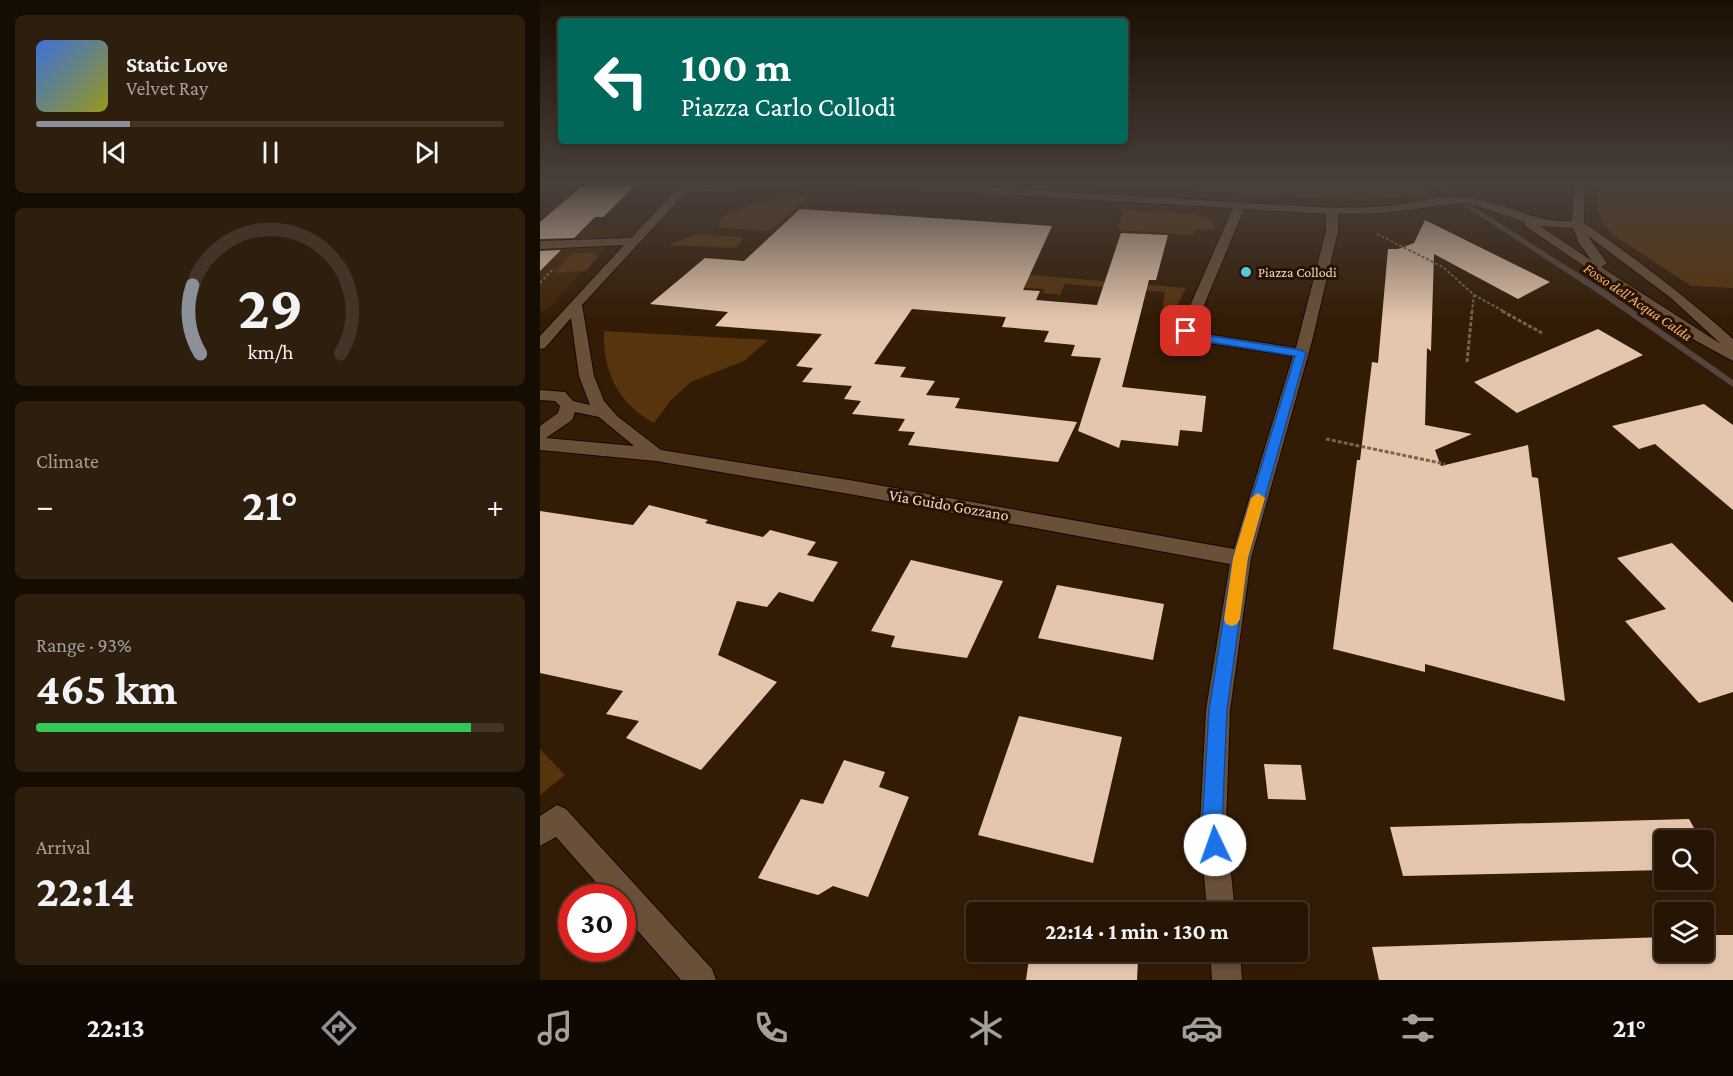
<!DOCTYPE html>
<meta charset="utf-8">
<style>
:root{--surface:#261504;--page:#2e1e0e;--text:#f1f3f6;--muted:#a49f9a;--line:#423426;--accent:#8c9099}
body{margin:0;font-family:"Crimson Pro",serif;background:var(--page);color:var(--text);height:100vh;display:flex;flex-direction:column;font-size:22px;white-space:nowrap}
*{box-sizing:border-box;margin:0}
p{font-size:20px;color:var(--muted)}
.icon{flex:none;width:33px;height:33px;fill:none;stroke:currentColor;stroke-width:2;stroke-linecap:round;stroke-linejoin:round}
.map{position:relative;flex:1;overflow:hidden}
.sheet{display:flex;flex-direction:column;gap:15px;padding:15px;background:#150c02;width:540px}
.sheet>*{flex:none}
.hud{position:absolute;left:18px;top:18px;width:570px;height:126px;border-radius:6px;box-shadow:0 3px 9px #0003,0 0 0 2px var(--line);background:#00695c;color:#fff;overflow:hidden}
.fabs{position:absolute;left:1114px;top:830px;display:grid;gap:12px}
.fabs a{display:grid;place-items:center;width:60px;height:60px;border-radius:6px;background:var(--surface);box-shadow:0 3px 9px #0003,0 0 0 2px var(--line);font-size:30px}
.speed{position:absolute;left:18px;top:884px;display:flex;gap:12px;font-size:30px;font-weight:700;text-align:center}
.speed>*{display:grid;place-content:center;width:78px;height:78px;border-radius:50%;background:var(--surface);box-shadow:0 3px 9px #0003,0 0 0 2px var(--line);line-height:1}
.speed .limit{border:9px solid #d22;background:#fff;color:#111}
.pin{position:absolute;display:grid;place-items:center;width:51px;height:51px;color:#fff;margin:-26px;border-radius:12px;box-shadow:0 3px 9px #0006}
.me{position:absolute;width:66px;margin:-33px;rotate:357deg;stroke-linejoin:round;filter:drop-shadow(0 0 4px #0008)}
.turn{display:flex;align-items:center;gap:21px;height:126px;padding:0 24px;font-size:27px}
.turn .icon{width:78px;height:78px;stroke-width:2.5}
.turn b{display:block;font-size:42px;line-height:51px}
.big{font-size:45px;font-weight:700;line-height:1.1}
.sheet .card{flex:1;display:flex;flex-direction:column;justify-content:center;gap:9px;min-width:0;padding:0 21px;border-radius:9px;background:var(--page)}
.sheet .dial{align-items:center;gap:0}
.dial svg{height:156px;overflow:visible;fill:none;stroke:var(--line);stroke-width:7;stroke-linecap:round;text-anchor:middle}
.dial text{fill:var(--text);stroke:none}
.song{display:flex;align-items:center;gap:18px}
.cover{width:72px;height:72px;border-radius:9px;background:linear-gradient(135deg,hsl(220 70% 55%),hsl(60 70% 35%))}
.played{height:6px;border-radius:3px;background:linear-gradient(90deg,var(--accent) 20%,var(--line) 20%)}
.keys{display:flex;justify-content:space-around;direction:ltr}
.heat{display:flex;justify-content:space-between;align-items:center;font-size:33px;direction:ltr}
.charge{height:9px;border-radius:4px;background:linear-gradient(90deg,#34c759 93%,var(--line) 0)}
.trip{position:absolute;left:426px;top:902px;width:342px;height:60px;border-radius:6px;background:var(--surface);box-shadow:0 3px 9px #0003,0 0 0 2px var(--line);font-weight:700;line-height:60px;text-align:center}
.tabs{display:flex;height:96px;justify-content:space-around;align-items:center;background:#0f0802;color:var(--muted)}
.tabs .icon{width:42px;height:42px}
.tabs .selected{color:var(--accent)}
.tabs b{font-size:27px;color:var(--text)}
main{display:flex;flex:1;min-height:0}
.map>svg:first-child{display:block}
.built{fill:#402407}
.green{fill:#58340d}
.lines{fill:none;stroke-linecap:round;stroke-linejoin:round}
.stream{fill:#55453e;fill-rule:evenodd}
.building{fill:#e4c6ad}
.minor-casing{stroke:#190600;stroke-width:2}
.path-far1{stroke:#76624f;stroke-width:2;stroke-dasharray:3 2;stroke-linecap:butt}
.path{stroke:#76624f;stroke-width:3;stroke-dasharray:4 2;stroke-linecap:butt}
.minor{fill:#695039;fill-rule:evenodd}
.route{fill:#1a73e8;stroke:#114b97;stroke-width:1.5}
.slow{fill:#f59e0b}
.poi-dot{fill:#56c9e0;stroke:#281300;stroke-width:2}
.labels{text-anchor:middle;dominant-baseline:central;stroke-width:6;stroke-linejoin:round;paint-order:stroke}
.far-poi-label{font-size:14px;fill:#e9d9cd;stroke:#281300;text-anchor:start}
.far-water-label{font-size:15px;font-style:italic;fill:#f6b375;stroke:#281300}
.street-label{font-size:16px;fill:#e9d9cd;stroke:#281300}
</style>
<main>
<section class="sheet">
<div class="card">
<div class="song"><i class="cover"></i><div><b>Static Love</b><p>Velvet Ray</p></div></div>
<div class="played"></div>
<div class="keys"><svg class="icon" aria-label="previous" viewBox="0 0 24 24"><path d="M18 5L8 12l10 7zM5 5v14"/></svg><svg class="icon" aria-label="pause" viewBox="0 0 24 24"><path d="M8 5v14M16 5v14"/></svg><svg class="icon" aria-label="next" viewBox="0 0 24 24"><path d="M6 5l10 7-10 7zM19 5v14"/></svg></div>
</div>
<div class="card dial"><svg viewBox="0 0 100 80">
<path d="M14 69A42 42 0 1 1 86 69"/>
<path d="M14 69A42 42 0 0 1 10 34" stroke="#8c9099"/>
<text x="50" y="56" font-size="32" font-weight="700">29</text>
<text x="50" y="72" font-size="11">km/h</text>
</svg></div>
<div class="card"><p>Climate</p>
<div class="heat"><a>−</a><b class="big">21°</b><a>+</a></div>
</div>
<div class="card"><p>Range · 93%</p><b class="big">465 km</b><div class="charge"></div></div>
<div class="card"><p>Arrival</p><b class="big">22:14</b></div>
</section>
<div class="map">
<svg width="1193" height="980" viewBox="0 0 1193 980">
<rect width="100%" height="100%" fill="#321c06"/>
<path class="built" d="M85,227L6,311L0,312V231Z"/>
<path class="green" d="M558,183H884L895,193L823,200L556,186Z
M1056,183H1193V288L1151,286L1073,235C1056,218 1057,206 1056,183Z
M272,194L230,231L181,228L177,225C183,205 252,196 272,194Z
M584,210L653,214L669,218L675,224V231L655,229L653,235L577,230Z
M157,234L199,237L203,238L196,248L128,245Z
M32,253H53L59,256L46,271L14,273Z
M300,259L646,288L629,320L621,319L625,292L525,284L520,295L503,293L504,289L442,285Z
M64,331L228,340L204,361L151,382L131,400L114,423C77,403 63,371 64,331Z
M0,749L25,775L0,795Z"/>
<g class="lines">
<path class="stream" d="M894,183H901L921,199L1065,290L1193,380V387L1059,294L917,201Z"/>
</g>
<path class="building" d="M95,186L63,217H55L34,238L0,239V222L41,187Z
M260,209L512,226L483,290L500,291L496,300L557,305L581,233L628,235L616,280H609L582,387L666,396L662,432L640,430L638,446L581,440L579,448L538,431L561,358L531,356L535,345L504,342L509,331L462,327L466,317L372,309L334,364L366,367L360,377L395,381L386,395L420,398L415,408L537,422L518,462L368,445L375,432L358,431L365,419L312,414L321,401L304,399L312,386L262,382L273,368L256,366L282,334L175,326L188,312L110,304L165,258L204,261Z
M885,220L1010,282L978,299L894,254L891,351L887,348L885,425L932,434L895,450L901,466L988,445L992,477L998,478L1025,701L885,664V672L793,649L817,460H820L832,362L838,363L848,249H858L874,243Z
M21,250L0,271V251Z
M1058,329L1103,355L977,413L934,382Z
M1164,404L1193,425V510L1115,444L1099,449L1072,426Z
M109,505L168,520L165,523L223,537L230,530L276,542L267,555L298,562L273,602L239,592L227,607L197,601L178,655L237,682L161,770L86,738L99,721L66,714L83,691L0,673V511L93,525Z
M1132,543L1193,603V692L1159,703L1085,621L1126,609L1077,558Z
M371,560L463,581L427,658L351,647L355,636L331,631Z
M517,585L624,604L613,660L498,638Z
M479,716L582,737L553,863L438,835Z
M304,760L345,772L339,787L369,797L328,897L293,886L278,895L218,878L261,799L283,804Z
M724,764L761,765L766,800L728,799Z
M1149,819L1161,840H1125V870L863,876L850,827Z
M1164,935H1193V980H839L832,947L1125,937V951H1164Z
M490,951H514L598,960L597,980H486Z"/>
<g class="lines">
<defs>
<path id="minor" d="M143,183H154L153,185L260,183L255,186L146,192L42,305L54,376L64,401L77,416L121,450L315,481L694,549L753,356L669,343L641,334L639,331L693,208L321,186L316,183H378L792,208C810,207 829,208 847,206C874,203 903,194 930,198C966,202 991,223 1032,221L1034,183H1044V223C1098,260 1144,295 1193,339V361L1149,337L985,226V222L931,204L919,203L844,213L798,214V231L772,341L711,558L690,710L686,825L695,912H667L660,825L666,710L690,564L315,495L116,461L0,450V426L18,413L20,406L15,401L0,400V390L25,392L33,401L50,405L39,376L31,318L5,348L0,349V336L84,245L0,249V241L91,238ZM704,209L786,214V231L756,348L672,335L654,329ZM1000,226L1033,228L1039,243L1052,261ZM1047,235L1131,298L1181,344L1061,267L1067,263ZM35,412L59,417L94,446L6,438L32,420Z
M17,805L26,809L172,969L176,980H141L82,913V897H69L16,837L0,846V816Z
M670,951H700L702,980H672Z"/>
</defs>
<use href="#minor" class="minor-casing"/>
<path class="path-far1" d="M837,234L903,267L934,295L932,312
M0,283L14,268
M934,295L965,312"/>
<path class="path" d="M962,311L1002,333
M927,362L932,311
M786,439L905,464"/>
<use href="#minor" class="minor"/>
</g>
<linearGradient id="sky" x2="0" y2="1"><stop stop-color="#1c0f03"/><stop offset="0.57" stop-color="#49403b"/><stop offset="1" stop-color="#49403b" stop-opacity="0"/></linearGradient>
<rect width="1193" height="320" fill="url(#sky)"/>
<path class="route" d="M646,328L671,336L761,350L766,353L708,558L687,710L682,825L685,845L682,852L675,855L667,852L662,825L669,710L693,558L755,356L669,342L642,334L641,331Z"/>
<path class="slow" d="M718,493L725,498L708,558L700,619L697,624L692,626L686,624L684,619L693,558L711,498Z"/>
<circle class="poi-dot" cx="706" cy="272" r="6"/>
<g class="labels">
<g class="far-poi-label">
<text x="718" y="272">Piazza Collodi</text>
</g>
<g class="far-water-label">
<text transform="translate(1098 302) rotate(34)">Fosso dell'Acqua Calda</text>
</g>
<g class="street-label">
<text transform="translate(409 505) rotate(10)">Via Guido Gozzano</text>
</g>
</g>
</svg>
<div class="fabs">
<a><svg class="icon" aria-label="search" viewBox="0 0 24 24"><circle cx="10" cy="10" r="6"/><path d="M15 15l6 6"/></svg></a>
<a><svg class="icon" aria-label="layers" viewBox="0 0 24 24"><path d="M12 4l9 5-9 5-9-5zM3 14l9 5 9-5"/></svg></a>
</div>
<div class="speed"><div class="limit">30</div></div>
<div class="pin" style="left:646px;top:331px;background:#d93025"><svg class="icon" aria-label="arrive" viewBox="0 0 24 24"><path d="M6 21V4h12l-3 4 3 4H6"/></svg></div>
<svg class="me" style="left:675px;top:845px" viewBox="-20 -20 40 40"><circle r="19" fill="#fff"/><path d="M0-13L10 11 0 6-10 11z" fill="#1a73e8"/></svg>
<div class="trip">22:14 · 1 min · 130 m</div>
<div class="hud">
<div class="turn"><svg class="icon" aria-label="left" viewBox="0 0 24 24"><path d="M17 20v-9H6M10 6l-5 5 5 5"/></svg><div><b>100 m</b>Piazza Carlo Collodi</div></div>
</div>
</div>
</main>
<nav class="tabs">
<b>22:13</b>
<svg class="icon selected" aria-label="directions" viewBox="0 0 24 24"><path d="M12 3l9 9-9 9-9-9zM9 14v-3h6M13 9l2 2-2 2"/></svg>
<svg class="icon" aria-label="music" viewBox="0 0 24 24"><path d="M9 18V5l10-2v13"/><circle cx="6" cy="18" r="3"/><circle cx="16" cy="16" r="3"/></svg>
<svg class="icon" aria-label="phone" viewBox="0 0 24 24"><path d="M5 4h4l2 5-3 2q2 4 5 5l2-3 5 2v4C11 20 4 13 5 4z"/></svg>
<svg class="icon" aria-label="climate" viewBox="0 0 24 24"><path d="M12 3v18M4 7l16 10M4 17L20 7"/></svg>
<svg class="icon" aria-label="car" viewBox="0 0 24 24"><path d="M5 17H2v-5l4-1 3-4h7l3 4 3 1v5h-3M9 17h6M6 11h13"/><circle cx="7" cy="17" r="2"/><circle cx="17" cy="17" r="2"/></svg>
<svg class="icon" aria-label="filters" viewBox="0 0 24 24"><path d="M4 7h16M4 17h16"/><circle cx="9" cy="7" r="2"/><circle cx="15" cy="17" r="2"/></svg>
<b>21°</b>
</nav>
